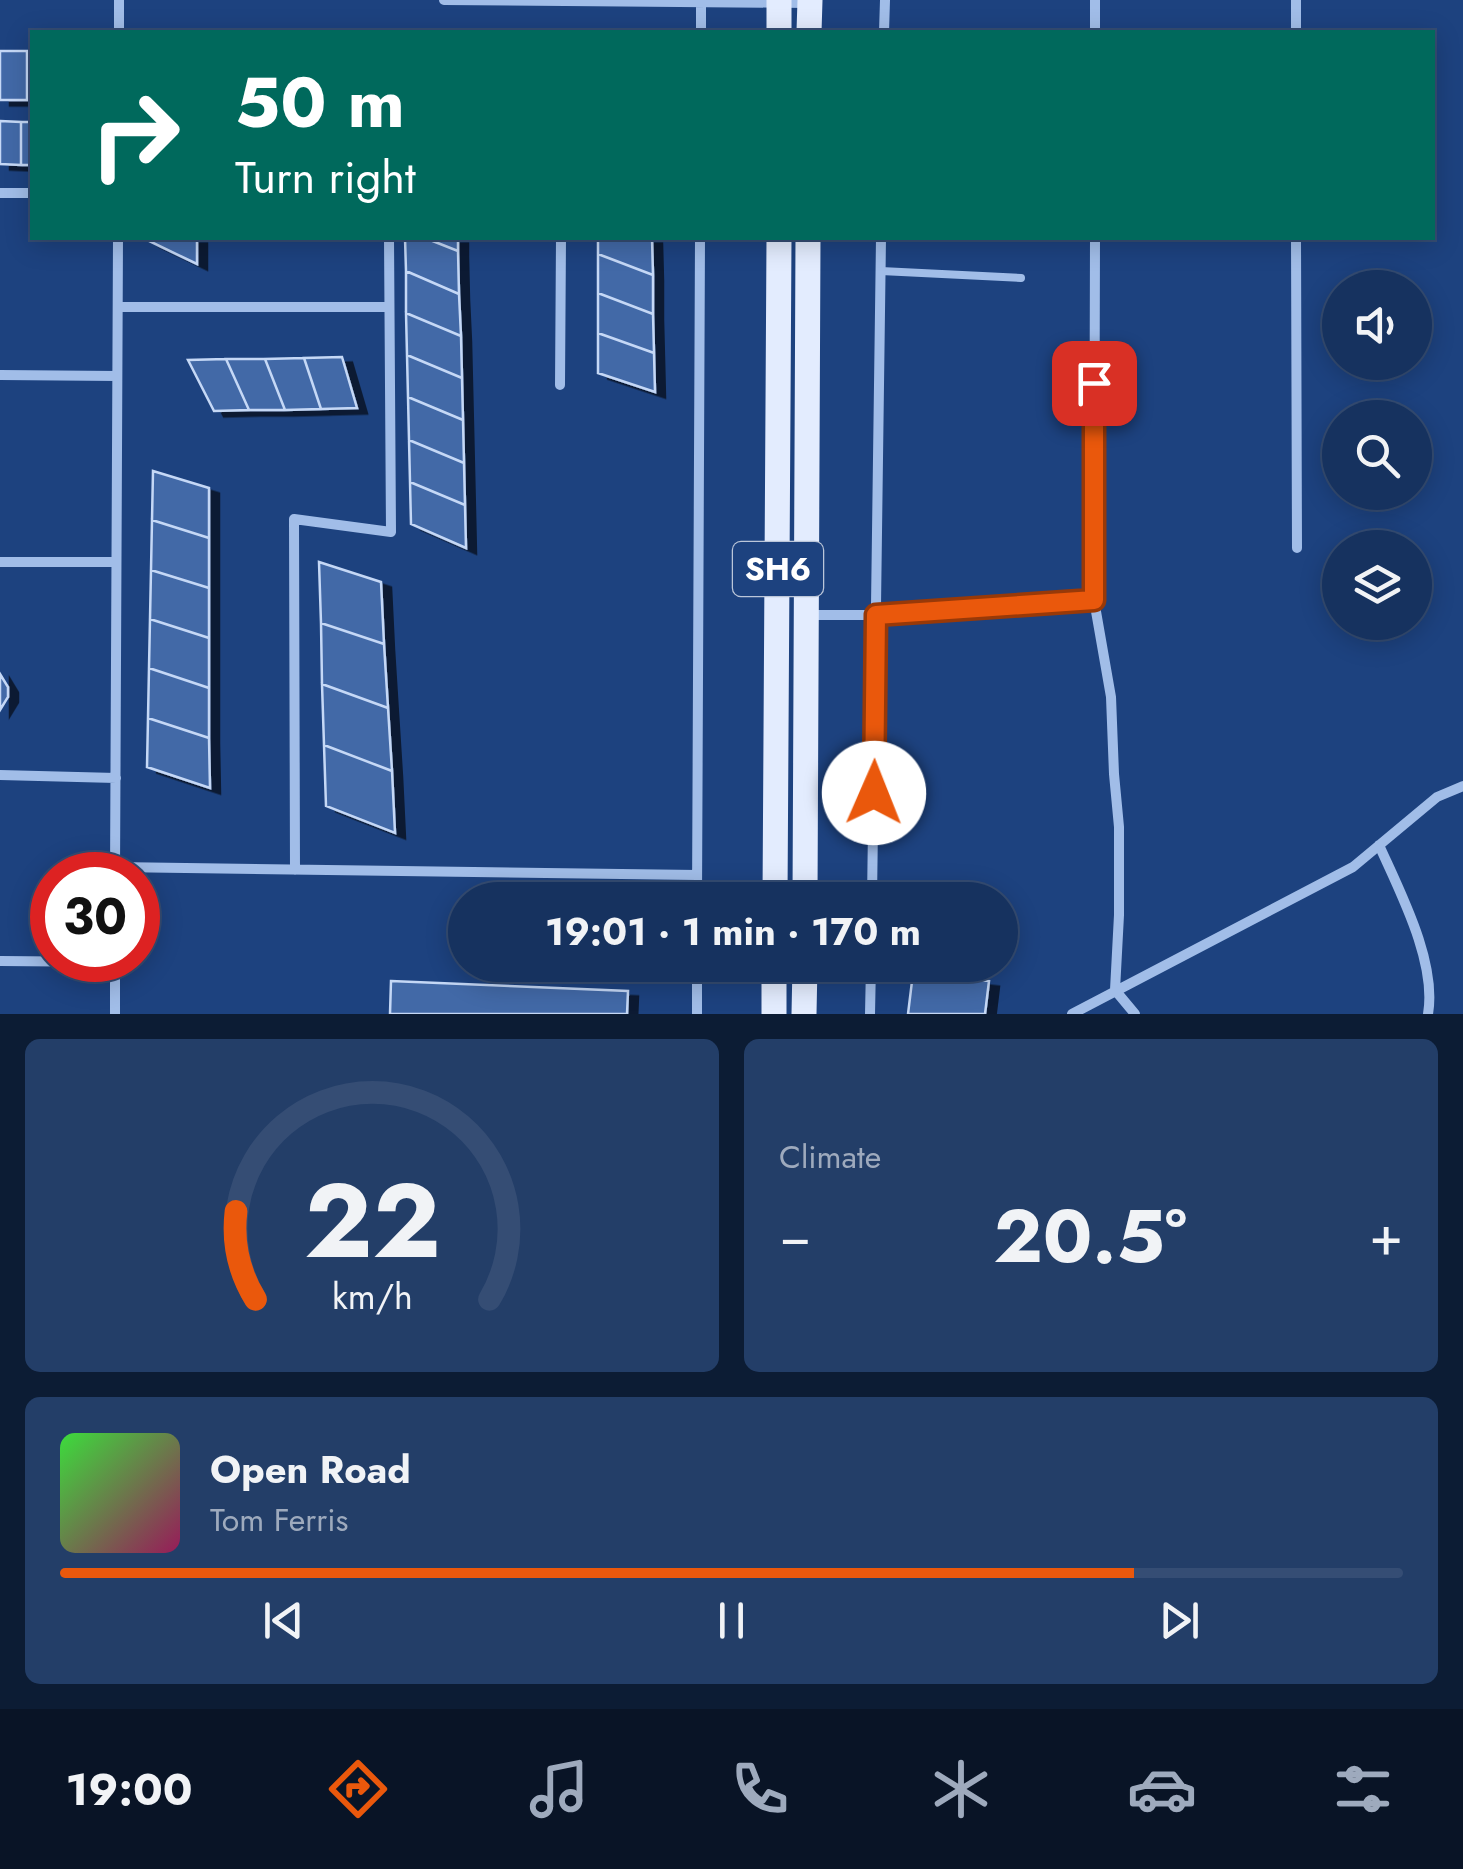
<!DOCTYPE html>
<meta charset="utf-8">
<style>
:root{--surface:#16325f;--page:#233e68;--text:#f1f3f6;--muted:#9eaabd;--line:#354d74;--accent:#ea580c}
body{margin:0;font-family:Jost,sans-serif;background:var(--page);color:var(--text);height:100vh;display:flex;flex-direction:column;font-size:38px;white-space:nowrap}
*{box-sizing:border-box;margin:0}
p{font-size:32px;color:var(--muted)}
.icon{flex:none;width:55px;height:55px;fill:none;stroke:currentColor;stroke-width:2;stroke-linecap:round;stroke-linejoin:round}
.map{position:relative;height:1014px;overflow:hidden}
.sheet{display:flex;flex-direction:column;gap:25px;padding:25px;background:#0c1c34;flex:1}
.sheet>*{flex:none}
.banner{position:absolute;left:30px;top:30px;width:1405px;height:210px;border-radius:0px;box-shadow:0 5px 25px #0003,0 0 0 2px var(--line);background:#00695c;color:#fff;overflow:hidden}
.buttons{position:absolute;left:1322px;top:270px;display:grid;gap:20px}
.buttons a{display:grid;place-items:center;width:110px;height:110px;border-radius:50%;background:var(--surface);box-shadow:0 5px 25px #0003,0 0 0 2px var(--line);font-size:50px}
.speed{position:absolute;left:30px;top:852px;display:flex;gap:20px;font-size:50px;font-weight:700;text-align:center}
.speed>*{display:grid;place-content:center;width:130px;height:130px;border-radius:50%;background:var(--surface);box-shadow:0 5px 25px #0003,0 0 0 2px var(--line);line-height:1}
.speed .limit{border:15px solid #d22;background:#fff;color:#111}
.pin{position:absolute;display:grid;place-items:center;width:85px;height:85px;color:#fff;margin:-42px;border-radius:20px;box-shadow:0 5px 15px #0006}
.me{position:absolute;width:110px;margin:-55px;rotate:1deg;stroke-linejoin:round;filter:drop-shadow(0 0 8px #0008)}
.turn{display:flex;align-items:center;gap:35px;height:210px;padding:0 40px;font-size:45px}
.turn .icon{width:130px;height:130px;stroke-width:2.5}
.turn b{display:block;font-size:70px;line-height:85px}
.big{font-size:75px;font-weight:700;line-height:1.1}
.sheet .widget{flex:1;display:flex;flex-direction:column;justify-content:center;gap:15px;min-width:0;padding:0 35px;border-radius:15px;background:var(--page)}
.sheet .dial{align-items:center;gap:0}
.dial svg{height:260px;overflow:visible;fill:none;stroke:var(--line);stroke-width:7;stroke-linecap:round;text-anchor:middle}
.dial text{fill:var(--text);stroke:none}
.song{display:flex;align-items:center;gap:30px}
.cover{width:120px;height:120px;border-radius:15px;background:linear-gradient(135deg,hsl(120 70% 55%),hsl(330 70% 35%))}
.played{height:10px;border-radius:5px;background:linear-gradient(90deg,var(--accent) 80%,var(--line) 80%)}
.keys{display:flex;justify-content:space-around;direction:ltr}
.heat{display:flex;justify-content:space-between;align-items:center;font-size:55px;direction:ltr}
.sheet .tiles{flex:1;display:grid;gap:25px;grid-template-columns:1fr 1fr}
.widget:last-child{grid-column:span 2}
.trip{position:absolute;left:448px;top:882px;width:570px;height:100px;border-radius:50px;background:var(--surface);box-shadow:0 5px 25px #0003,0 0 0 2px var(--line);font-weight:700;line-height:100px;text-align:center}
.dock{display:flex;height:160px;justify-content:space-around;align-items:center;background:#091426;color:var(--muted)}
.dock .icon{width:70px;height:70px}
.dock .active{color:var(--accent)}
.dock b{font-size:45px;color:var(--text)}
.map>svg:first-child{display:block}
.building{fill:#4269a7;stroke:#c5d8f6;stroke-width:2.5;filter:url(#shadow)}
.lines{fill:none;stroke-linecap:round;stroke-linejoin:round}
.lane{stroke:#a1bde8;stroke-width:8}
.street{stroke:#a1bde8;stroke-width:10}
.primary{stroke:#e3ecfe;stroke-width:25}
.route-casing{stroke:#983908;stroke-width:25}
.route{stroke:#ea580c;stroke-width:18}
.labels{text-anchor:middle;dominant-baseline:central;stroke-width:9;stroke-linejoin:round;paint-order:stroke}
.shield{fill:#1d427f;stroke:#bbc6d9;stroke-width:2.5}
.shield-label{font-size:32px;font-weight:bold;fill:#fff}
</style>
<div class="map">
<svg width="1463" height="1014" viewBox="0 0 1463 1014">
<defs>
<filter id="shadow"><feDropShadow dx="10" dy="5.5" stdDeviation="0" flood-color="#0009"/></filter>
</defs>
<rect width="100%" height="100%" fill="#1d427f"/>
<path class="building" d="M0,51H27V100H0Z
M27,51H32V100H27Z
M0,121L21,122V165L0,164Z
M21,122H32V165H21Z
M149,238H197V264L149,241Z
M405,238H425L458,251L459,294L406,271Z
M425,238H458V251Z
M598,238H652L653,275L598,254Z
M598,254L653,275V314L598,293Z
M406,271L459,294L461,336L406,313Z
M598,293L653,314L654,353L598,333Z
M406,313L461,336L462,378L407,355Z
M598,333L654,353L655,392L598,373Z
M407,355L462,378L463,420L408,397Z
M342,357L357,408L321,409L304,358Z
M304,358L321,409L285,410L265,359Z
M226,359L249,410L214,411L188,360Z
M226,359H265L285,410H249Z
M408,397L463,420L464,463L409,440Z
M409,440L464,463L465,505L410,482Z
M153,471L209,488V538L152,520Z
M410,482L465,505L466,548L411,524Z
M152,520L209,538V588L151,570Z
M319,562L381,582L384,644L321,623Z
M151,570L209,588V638L150,619Z
M150,619L209,638V688L149,668Z
M321,623L384,644L388,708L322,684Z
M149,668L209,688V738L148,718Z
M0,674L8,687V697L0,710Z
M322,684L388,708L392,771L324,745Z
M148,718L209,738L210,788L147,767Z
M324,745L392,771L395,833L326,806Z
M913,973L989,981L985,1014H908Z
M391,981L628,991L627,1014H390Z"/>
<g class="lines">
<path class="lane" d="M881,271L1021,278"/>
<path class="street" d="M444,0L808,3
M1296,0V32
M119,32V0
M701,32V0
M884,32L885,0
M1095,32V0
M0,193H32
M1296,238L1297,548
M118,307H389
M0,375L117,376
M560,385L561,238
M0,562H116
M1094,600L1095,238
M808,615H876L1094,600L1111,697L1114,774L1119,827V915L1115,990L1135,1014
M0,775L116,778
M1379,845C1400,892 1437,962 1428,1014
M115,867L697,875
M295,870L294,519L391,532L389,238
M115,875L118,238
M697,900L700,238
M872,900L881,238
M0,961L115,962
M115,1014V960
M697,1014V965
M870,1014L871,965
M1072,1014L1353,867L1437,797L1463,786"/>
<path class="primary" d="M779,32V0
M809,32L810,0
M775,900L779,238
M805,900L808,238
M774,1014V965
M804,1014L805,965"/>
</g>
<g class="lines">
<defs>
<path id="route" d="M874,793L876,615L1094,600V383"/>
</defs>
<use href="#route" class="route-casing"/>
<use href="#route" class="route"/>
</g>
<g class="labels">
<rect class="shield" x="733" y="542" width="90" height="54" rx="8"/>
<g class="shield-label">
<text x="778" y="569">SH6</text>
</g>
</g>
</svg>
<div class="buttons">
<a><svg class="icon" aria-label="sound" viewBox="0 0 24 24"><path d="M4 9h4l5-4v14l-5-4H4zM17 9q2 3 0 6"/></svg></a>
<a><svg class="icon" aria-label="search" viewBox="0 0 24 24"><circle cx="10" cy="10" r="6"/><path d="M15 15l6 6"/></svg></a>
<a><svg class="icon" aria-label="layers" viewBox="0 0 24 24"><path d="M12 4l9 5-9 5-9-5zM3 14l9 5 9-5"/></svg></a>
</div>
<div class="speed"><div class="limit">30</div></div>
<div class="pin" style="left:1094px;top:383px;background:#d93025"><svg class="icon" aria-label="arrive" viewBox="0 0 24 24"><path d="M6 21V4h12l-3 4 3 4H6"/></svg></div>
<svg class="me" style="left:874px;top:793px" viewBox="-20 -20 40 40"><circle r="19" fill="#fff"/><path d="M0-13L10 11 0 6-10 11z" fill="#ea580c"/></svg>
<div class="trip">19:01 · 1 min · 170 m</div>
<div class="banner">
<div class="turn"><svg class="icon" aria-label="right" viewBox="0 0 24 24"><path d="M7 20v-9h11M14 6l5 5-5 5"/></svg><div><b>50 m</b>Turn right</div></div>
</div>
</div>
<section class="sheet">
<div class="tiles">
<div class="widget dial"><svg viewBox="0 0 100 80">
<path d="M14 69A42 42 0 1 1 86 69"/>
<path d="M14 69A42 42 0 0 1 8 42" stroke="#ea580c"/>
<text x="50" y="56" font-size="32" font-weight="700">22</text>
<text x="50" y="72" font-size="11">km/h</text>
</svg></div>
<div class="widget"><p>Climate</p>
<div class="heat"><a>−</a><b class="big">20.5°</b><a>+</a></div>
</div>
<div class="widget">
<div class="song"><i class="cover"></i><div><b>Open Road</b><p>Tom Ferris</p></div></div>
<div class="played"></div>
<div class="keys"><svg class="icon" aria-label="previous" viewBox="0 0 24 24"><path d="M18 5L8 12l10 7zM5 5v14"/></svg><svg class="icon" aria-label="pause" viewBox="0 0 24 24"><path d="M8 5v14M16 5v14"/></svg><svg class="icon" aria-label="next" viewBox="0 0 24 24"><path d="M6 5l10 7-10 7zM19 5v14"/></svg></div>
</div>
</div>
</section>
<nav class="dock">
<b>19:00</b>
<svg class="icon active" aria-label="directions" viewBox="0 0 24 24"><path d="M12 3l9 9-9 9-9-9zM9 14v-3h6M13 9l2 2-2 2"/></svg>
<svg class="icon" aria-label="music" viewBox="0 0 24 24"><path d="M9 18V5l10-2v13"/><circle cx="6" cy="18" r="3"/><circle cx="16" cy="16" r="3"/></svg>
<svg class="icon" aria-label="phone" viewBox="0 0 24 24"><path d="M5 4h4l2 5-3 2q2 4 5 5l2-3 5 2v4C11 20 4 13 5 4z"/></svg>
<svg class="icon" aria-label="climate" viewBox="0 0 24 24"><path d="M12 3v18M4 7l16 10M4 17L20 7"/></svg>
<svg class="icon" aria-label="car" viewBox="0 0 24 24"><path d="M5 17H2v-5l4-1 3-4h7l3 4 3 1v5h-3M9 17h6M6 11h13"/><circle cx="7" cy="17" r="2"/><circle cx="17" cy="17" r="2"/></svg>
<svg class="icon" aria-label="filters" viewBox="0 0 24 24"><path d="M4 7h16M4 17h16"/><circle cx="9" cy="7" r="2"/><circle cx="15" cy="17" r="2"/></svg>
</nav>
